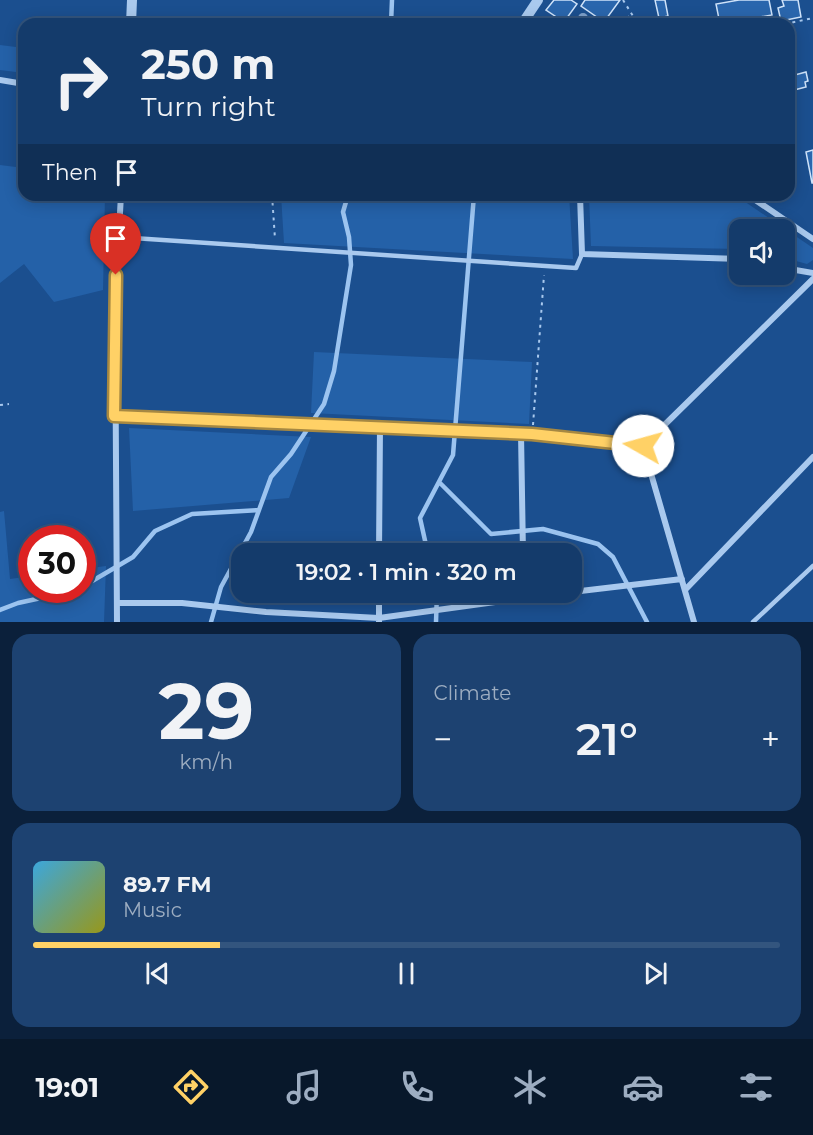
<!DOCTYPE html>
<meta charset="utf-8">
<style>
:root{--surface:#143b6b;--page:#1d4271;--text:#f1f3f6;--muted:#9dadc1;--line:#33557e;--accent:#ffd166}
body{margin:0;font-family:Montserrat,sans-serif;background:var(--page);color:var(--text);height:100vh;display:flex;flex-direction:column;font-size:22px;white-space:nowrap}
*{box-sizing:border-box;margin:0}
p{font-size:20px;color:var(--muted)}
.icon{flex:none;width:33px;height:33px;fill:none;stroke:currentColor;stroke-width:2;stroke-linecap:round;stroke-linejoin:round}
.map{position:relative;height:622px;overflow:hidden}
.sheet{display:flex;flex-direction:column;gap:12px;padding:12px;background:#0b203b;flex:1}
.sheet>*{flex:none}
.banner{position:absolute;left:18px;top:18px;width:777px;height:183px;border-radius:18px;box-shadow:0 3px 15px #0003,0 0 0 2px var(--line);background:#143b6b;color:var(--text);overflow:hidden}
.controls{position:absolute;left:729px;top:219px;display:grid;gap:12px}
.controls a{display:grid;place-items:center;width:66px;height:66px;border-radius:12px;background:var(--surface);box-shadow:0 3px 15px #0003,0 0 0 2px var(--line);font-size:30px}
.speed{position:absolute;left:18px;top:525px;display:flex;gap:12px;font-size:30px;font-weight:700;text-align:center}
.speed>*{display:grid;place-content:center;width:78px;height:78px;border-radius:50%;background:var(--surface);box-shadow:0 3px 15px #0003,0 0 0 2px var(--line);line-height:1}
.speed .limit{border:9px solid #d22;background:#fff;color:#111}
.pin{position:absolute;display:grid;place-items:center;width:51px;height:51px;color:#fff;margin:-62px -26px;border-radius:50% 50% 50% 0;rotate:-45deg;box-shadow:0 0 6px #0007}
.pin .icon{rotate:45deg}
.me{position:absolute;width:66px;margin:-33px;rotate:277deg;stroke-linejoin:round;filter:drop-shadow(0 0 4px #0008)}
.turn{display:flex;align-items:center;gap:21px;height:126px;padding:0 24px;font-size:27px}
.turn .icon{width:78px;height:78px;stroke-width:2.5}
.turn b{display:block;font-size:42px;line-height:51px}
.then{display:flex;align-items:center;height:57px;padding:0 24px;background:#0003;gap:12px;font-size:22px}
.big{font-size:45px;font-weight:600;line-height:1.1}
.sheet .widget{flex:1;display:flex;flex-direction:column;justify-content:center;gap:9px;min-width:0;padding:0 21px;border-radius:18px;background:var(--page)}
.sheet .dial{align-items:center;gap:0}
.dial b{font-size:78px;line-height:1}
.song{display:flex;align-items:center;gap:18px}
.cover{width:72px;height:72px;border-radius:9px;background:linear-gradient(135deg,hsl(200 70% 55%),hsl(60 70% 35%))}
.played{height:6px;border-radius:3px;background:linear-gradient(90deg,var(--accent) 25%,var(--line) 25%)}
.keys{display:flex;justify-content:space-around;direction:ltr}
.heat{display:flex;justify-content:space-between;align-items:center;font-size:33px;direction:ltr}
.sheet .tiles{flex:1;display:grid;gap:12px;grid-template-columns:1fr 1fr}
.widget:last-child{grid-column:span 2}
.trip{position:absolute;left:231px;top:543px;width:351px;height:60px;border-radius:18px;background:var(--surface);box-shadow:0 3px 15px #0003,0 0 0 2px var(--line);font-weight:600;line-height:60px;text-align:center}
.tabs{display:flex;height:96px;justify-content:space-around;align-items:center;background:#08182b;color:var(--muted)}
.tabs .icon{width:42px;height:42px}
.tabs .current{color:var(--accent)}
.tabs b{font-size:27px;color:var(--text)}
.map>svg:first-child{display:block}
.green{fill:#2461a8}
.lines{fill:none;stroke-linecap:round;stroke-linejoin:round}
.stream{stroke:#9cc4f0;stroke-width:4.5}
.building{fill:#2a66ad;stroke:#cfe3fa;stroke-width:1.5}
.path{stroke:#a9c9ee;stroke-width:2;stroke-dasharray:3 4.5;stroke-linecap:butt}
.service{stroke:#a9c9ee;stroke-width:4.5}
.minor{stroke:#a9c9ee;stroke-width:6}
.tertiary{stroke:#a9c9ee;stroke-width:10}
.tree{fill:#7ea0ca}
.route-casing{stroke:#a68842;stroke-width:15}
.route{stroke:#ffd166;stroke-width:10}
</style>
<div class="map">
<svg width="813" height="622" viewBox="0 0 813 622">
<rect width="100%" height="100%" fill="#1b4f8f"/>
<path class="green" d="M0,45L24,48V73L0,70Z
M0,165L24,168V195H105L103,290L54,302L24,264L0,283Z
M281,195H569L573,259L284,243Z
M589,195H735L813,248V260L807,264L785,258L784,230H740L739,249L591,246Z
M314,352L532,362L529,424L311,413Z
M129,428L311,437L289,498L133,511Z
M4,511L10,579L31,576L32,590H82L83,569L106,566L104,622H0V512Z"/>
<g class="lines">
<path class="stream" d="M391,24L392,0
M439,482L491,534L543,529L598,544L613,557L647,622
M428,554L420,518L453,455L474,195
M82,587L133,557L155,531L192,514L259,510
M0,610L18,603L78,590
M211,622L221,587L251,532L271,477L291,454L324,404L334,371L351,265L349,237L343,212L348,195
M436,622L437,592"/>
</g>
<path class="building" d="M554,0H571L577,4L564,22L546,10Z
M585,0H620L604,22L581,6Z
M655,0H665L668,16L659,18Z
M739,0H769L772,15L720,24L716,4Z
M782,0H798L801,17L781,21L778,8L784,6Z
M806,72L808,81L805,82L806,87L794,90L791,76Z
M813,150V183H812L806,152Z"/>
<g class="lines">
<path class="path" d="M623,0L638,24
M741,21L742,24
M622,24L631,14
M785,24L813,18
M272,195L275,239
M0,405L9,404
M533,425L544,275"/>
<path class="service" d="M118,237L576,268L582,254
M753,622L813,566"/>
<path class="minor" d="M0,80L24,84
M580,195L582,254L740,259
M748,195L813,239
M784,268L813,273
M114,416L532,434L643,446
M521,433L523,554
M643,446L813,279
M643,446L694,622
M379,554L380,427
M685,590L813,457
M572,592L682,579
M117,603H182L266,612L379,618L569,592
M117,622L115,302L121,195
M379,622V592"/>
<path class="tertiary" d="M131,24L132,0
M522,24L538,0"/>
</g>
<circle class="tree" cx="583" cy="18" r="5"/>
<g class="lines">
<defs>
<path id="route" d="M116,275L114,416L532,434L643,446"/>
</defs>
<use href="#route" class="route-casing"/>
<use href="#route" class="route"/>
</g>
</svg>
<div class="controls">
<a><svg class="icon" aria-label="sound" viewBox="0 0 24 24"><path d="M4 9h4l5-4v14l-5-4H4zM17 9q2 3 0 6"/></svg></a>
</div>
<div class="speed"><div class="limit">30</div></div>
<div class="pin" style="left:116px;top:275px;background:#d93025"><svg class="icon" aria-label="arrive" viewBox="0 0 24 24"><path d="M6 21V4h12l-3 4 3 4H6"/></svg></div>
<svg class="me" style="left:643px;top:446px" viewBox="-20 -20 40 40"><circle r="19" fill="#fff"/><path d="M0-13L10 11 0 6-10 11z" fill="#ffd166"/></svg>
<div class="trip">19:02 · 1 min · 320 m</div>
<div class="banner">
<div class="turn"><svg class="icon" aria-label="right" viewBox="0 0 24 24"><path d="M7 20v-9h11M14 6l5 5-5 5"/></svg><div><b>250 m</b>Turn right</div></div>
<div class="then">Then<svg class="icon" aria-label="arrive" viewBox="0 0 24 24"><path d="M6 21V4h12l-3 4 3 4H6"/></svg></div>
</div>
</div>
<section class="sheet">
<div class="tiles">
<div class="widget dial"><b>29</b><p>km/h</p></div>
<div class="widget"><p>Climate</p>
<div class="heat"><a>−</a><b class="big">21°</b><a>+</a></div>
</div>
<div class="widget">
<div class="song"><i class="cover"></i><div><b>89.7 FM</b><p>Music</p></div></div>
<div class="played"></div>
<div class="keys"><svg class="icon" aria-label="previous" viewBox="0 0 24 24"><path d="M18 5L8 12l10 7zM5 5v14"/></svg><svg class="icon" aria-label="pause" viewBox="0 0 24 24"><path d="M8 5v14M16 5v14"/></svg><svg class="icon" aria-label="next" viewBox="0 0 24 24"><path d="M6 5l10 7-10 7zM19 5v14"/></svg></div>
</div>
</div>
</section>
<nav class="tabs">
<b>19:01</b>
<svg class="icon current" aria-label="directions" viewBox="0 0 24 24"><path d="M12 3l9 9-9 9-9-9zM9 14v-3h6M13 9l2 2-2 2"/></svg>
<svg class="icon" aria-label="music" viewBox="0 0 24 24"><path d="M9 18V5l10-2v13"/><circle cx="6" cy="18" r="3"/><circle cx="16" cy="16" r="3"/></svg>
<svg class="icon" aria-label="phone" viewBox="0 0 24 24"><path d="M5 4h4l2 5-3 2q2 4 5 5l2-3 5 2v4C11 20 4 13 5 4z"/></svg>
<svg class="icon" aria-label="climate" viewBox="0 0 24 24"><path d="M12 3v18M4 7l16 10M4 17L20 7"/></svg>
<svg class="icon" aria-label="car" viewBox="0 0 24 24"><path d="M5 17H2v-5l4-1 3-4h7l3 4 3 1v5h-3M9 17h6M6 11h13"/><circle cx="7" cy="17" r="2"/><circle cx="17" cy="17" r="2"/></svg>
<svg class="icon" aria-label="filters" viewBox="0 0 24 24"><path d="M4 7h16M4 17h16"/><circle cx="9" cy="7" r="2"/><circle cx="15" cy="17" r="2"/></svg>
</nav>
